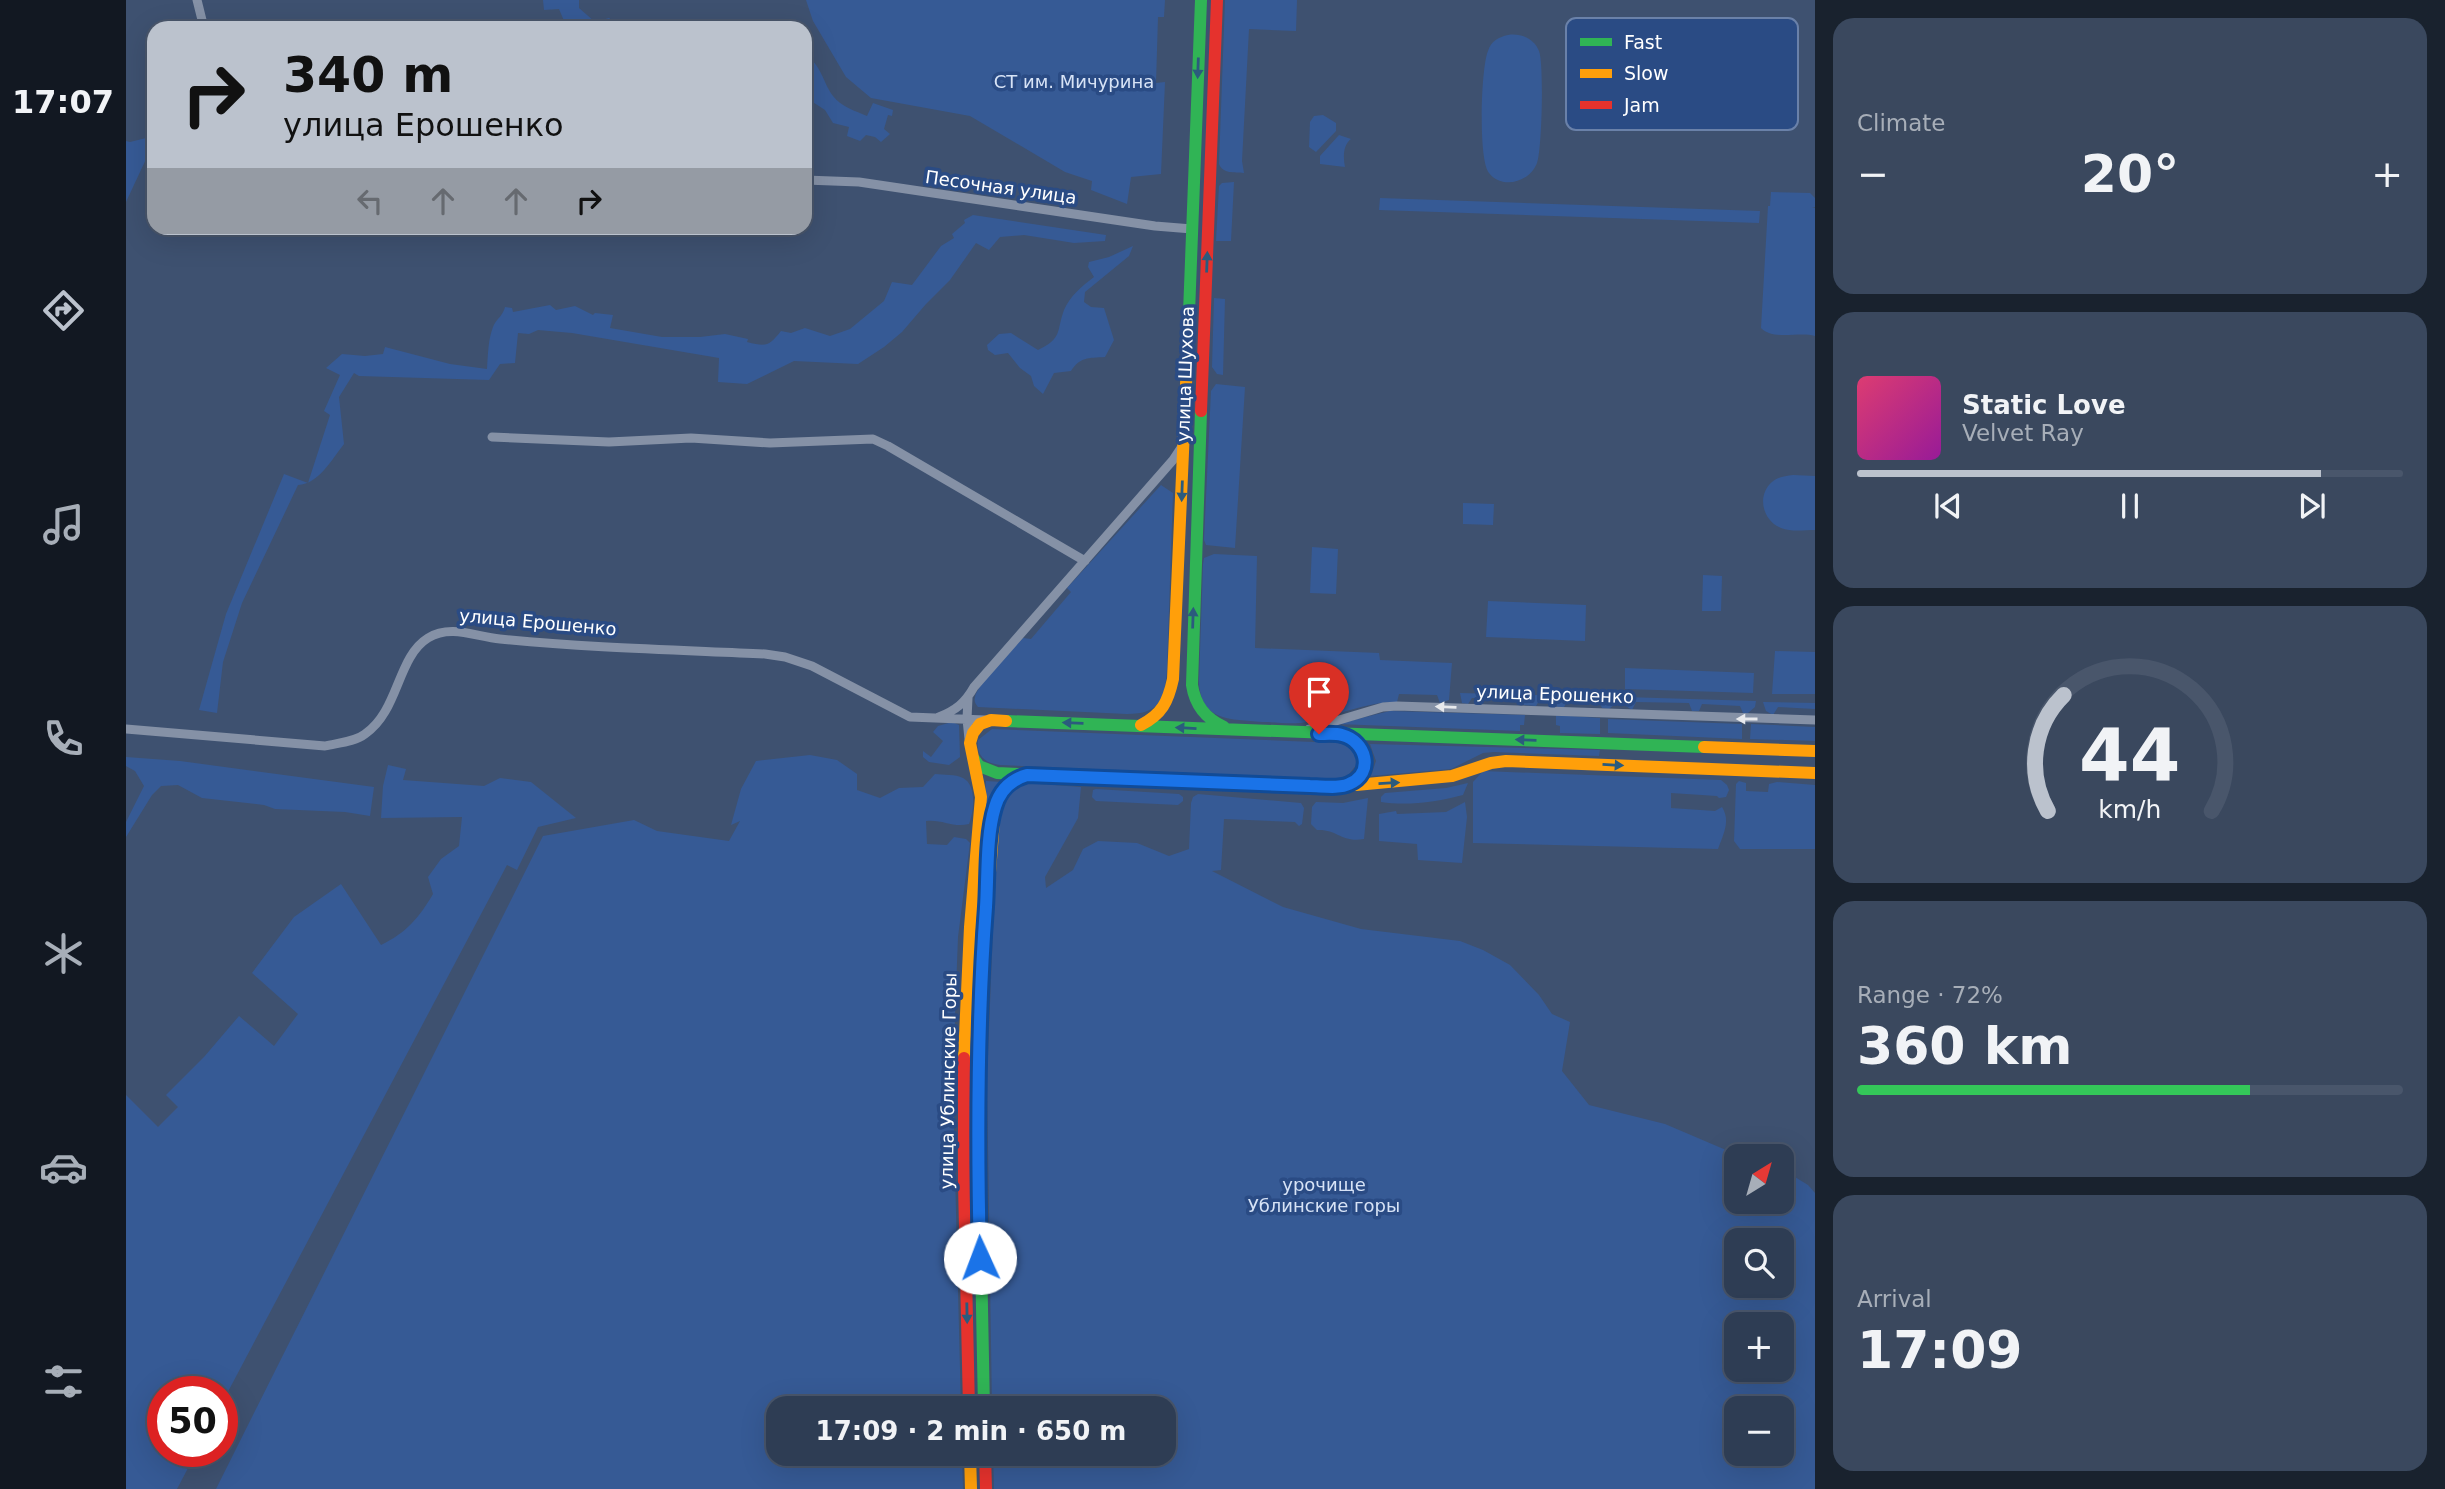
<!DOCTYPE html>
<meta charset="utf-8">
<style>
:root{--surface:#2e3d54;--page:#3a485e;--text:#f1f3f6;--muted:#a7aeb8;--line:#49566b;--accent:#bbc2cd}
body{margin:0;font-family:"DejaVu Sans",sans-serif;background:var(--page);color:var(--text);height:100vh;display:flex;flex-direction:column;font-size:26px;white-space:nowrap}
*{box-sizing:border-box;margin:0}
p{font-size:23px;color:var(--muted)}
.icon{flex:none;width:38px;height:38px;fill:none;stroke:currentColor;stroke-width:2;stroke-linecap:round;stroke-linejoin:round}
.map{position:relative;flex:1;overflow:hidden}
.details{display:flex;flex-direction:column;gap:18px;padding:18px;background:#19222e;width:630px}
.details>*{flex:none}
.guide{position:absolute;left:21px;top:21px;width:665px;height:214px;border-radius:21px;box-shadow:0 7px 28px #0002,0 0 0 2px var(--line);background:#bbc2cd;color:#111;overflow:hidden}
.needle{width:46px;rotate:37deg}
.controls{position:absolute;left:1598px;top:1144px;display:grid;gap:14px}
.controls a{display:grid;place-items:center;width:70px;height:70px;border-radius:14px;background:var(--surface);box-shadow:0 7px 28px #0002,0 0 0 2px var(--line);font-size:35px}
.speed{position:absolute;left:21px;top:1376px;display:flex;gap:14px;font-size:35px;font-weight:700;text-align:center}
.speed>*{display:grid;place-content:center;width:91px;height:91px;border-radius:50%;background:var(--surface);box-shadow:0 7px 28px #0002,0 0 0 2px var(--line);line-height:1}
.speed .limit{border:10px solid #d22;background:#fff;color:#111}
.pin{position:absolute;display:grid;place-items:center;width:60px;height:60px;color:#fff;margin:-72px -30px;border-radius:50% 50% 50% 0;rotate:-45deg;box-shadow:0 0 7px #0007}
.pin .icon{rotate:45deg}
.me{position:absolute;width:77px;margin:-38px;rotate:358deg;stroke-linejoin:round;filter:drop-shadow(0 0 5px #0008)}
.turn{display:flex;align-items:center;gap:24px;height:147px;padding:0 21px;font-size:32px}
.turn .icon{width:91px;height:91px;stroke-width:2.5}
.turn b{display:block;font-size:49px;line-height:60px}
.lanes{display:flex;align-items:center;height:66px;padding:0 21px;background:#0003;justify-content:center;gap:35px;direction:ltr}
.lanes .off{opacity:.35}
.big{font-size:52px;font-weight:800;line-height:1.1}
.details .card{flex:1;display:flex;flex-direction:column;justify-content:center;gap:10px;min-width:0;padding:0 24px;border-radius:21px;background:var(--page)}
.details .dial{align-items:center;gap:0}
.dial svg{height:182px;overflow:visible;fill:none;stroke:var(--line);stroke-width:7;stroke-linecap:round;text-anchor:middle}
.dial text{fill:var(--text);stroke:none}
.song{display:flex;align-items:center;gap:21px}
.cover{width:84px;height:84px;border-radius:10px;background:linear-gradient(135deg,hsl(340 70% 55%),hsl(300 70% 35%))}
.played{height:7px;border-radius:4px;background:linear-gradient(90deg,var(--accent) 85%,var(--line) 85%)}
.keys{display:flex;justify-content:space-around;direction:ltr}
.heat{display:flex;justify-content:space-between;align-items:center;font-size:38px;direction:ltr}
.charge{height:10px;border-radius:5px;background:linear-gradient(90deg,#34c759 72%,var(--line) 0)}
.trip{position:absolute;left:640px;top:1396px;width:410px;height:70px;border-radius:21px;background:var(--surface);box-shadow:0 7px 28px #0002,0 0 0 2px var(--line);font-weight:800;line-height:70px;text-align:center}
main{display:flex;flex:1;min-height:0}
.tab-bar{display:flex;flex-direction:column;width:126px;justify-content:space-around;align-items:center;background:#121822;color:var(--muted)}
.tab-bar .icon{width:49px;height:49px}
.tab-bar .current{color:var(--accent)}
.tab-bar b{font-size:32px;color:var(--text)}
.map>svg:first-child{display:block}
.green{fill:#365a95;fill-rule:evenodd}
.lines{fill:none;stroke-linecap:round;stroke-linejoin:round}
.street{stroke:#8591a6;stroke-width:9}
.fast{stroke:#30b455;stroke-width:12}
.slow{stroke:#ff9f0a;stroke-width:12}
.jam{stroke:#e5322d;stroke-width:12}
.oneway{fill:#2b5b7d}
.oneway2{fill:#e7e9ed}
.route-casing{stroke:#114b97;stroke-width:18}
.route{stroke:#1a73e8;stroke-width:12}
.labels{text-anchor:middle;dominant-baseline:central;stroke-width:7;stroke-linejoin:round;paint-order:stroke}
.park-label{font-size:18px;fill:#d7e3f6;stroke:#2a4b84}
.street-label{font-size:18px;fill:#fff;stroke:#2a4b84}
.key{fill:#2a4b84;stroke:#6a81a9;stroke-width:2}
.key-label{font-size:19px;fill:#fff}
</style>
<main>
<nav class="tab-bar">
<b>17:07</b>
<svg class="icon current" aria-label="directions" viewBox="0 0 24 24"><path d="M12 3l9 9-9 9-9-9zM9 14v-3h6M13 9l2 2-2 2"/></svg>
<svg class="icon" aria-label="music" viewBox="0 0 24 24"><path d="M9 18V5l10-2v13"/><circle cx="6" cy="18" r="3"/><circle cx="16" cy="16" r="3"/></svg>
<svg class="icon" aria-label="phone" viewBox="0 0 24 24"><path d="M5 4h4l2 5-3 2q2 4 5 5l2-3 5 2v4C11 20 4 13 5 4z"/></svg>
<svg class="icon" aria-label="climate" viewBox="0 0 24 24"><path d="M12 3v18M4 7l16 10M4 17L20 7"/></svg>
<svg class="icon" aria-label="car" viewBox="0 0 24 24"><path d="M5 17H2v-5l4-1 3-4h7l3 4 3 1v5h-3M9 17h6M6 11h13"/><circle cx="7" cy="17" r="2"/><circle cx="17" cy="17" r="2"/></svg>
<svg class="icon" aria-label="filters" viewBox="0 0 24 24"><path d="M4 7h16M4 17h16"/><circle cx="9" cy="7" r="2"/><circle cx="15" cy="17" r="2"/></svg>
</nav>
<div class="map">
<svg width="1689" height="1489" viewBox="0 0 1689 1489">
<rect width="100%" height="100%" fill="#3e5170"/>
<path class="green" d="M417,0H453V8L469,22L483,18L494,28H441L433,9L418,10Z
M680,0H1039L1038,17H1032L1030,83L1039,82L1035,174L1005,177L1001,204L965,190L966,181L939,172L844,116L745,98L720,77L687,21Z
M1099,0H1171L1170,31L1123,29L1116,161L1118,173C1108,172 1097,174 1093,164Z
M1382,35C1394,33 1408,38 1413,51C1418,63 1416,150 1411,163C1404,182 1376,190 1363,173C1352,160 1355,67 1362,51C1365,41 1373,37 1382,35Z
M679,55C696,65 696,81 707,96C715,107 730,111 741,116L747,103L767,110L766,116L762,115L758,129L764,134L755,142L749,137L740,135L734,141L721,136L723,127L707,123L699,110L679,97Z
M1197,115L1210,123V131L1190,152L1183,147L1184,122L1188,116Z
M1213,135L1225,139C1217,145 1217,157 1219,167L1194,164V156Z
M28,136V142L0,202V141L4,142Z
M1108,182L1105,241H1090L1093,186L1096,183Z
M1645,192L1684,193L1689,198V207H1686L1689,208V336C1673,331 1648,341 1635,328L1642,206H1644Z
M1254,198L1634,211L1633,223L1253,210Z
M847,215L980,235L979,241L948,243L898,235L874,237L863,250L850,243L824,280L800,304L776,332L758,347L732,364L668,361L621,384L592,382L593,358L446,333L412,330L403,334L392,333L389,363L374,364L363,380L233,376L228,373L213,397L218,444C206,459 193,484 172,485L116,603L97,662L91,713L73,710L100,614L158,474L182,483L204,415L198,411L214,375L200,368L216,354L239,356L257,354L259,347L324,364L361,369C362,355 362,340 367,327C370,319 377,316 379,307L386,308L387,312L424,305L430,310L449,306L467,315L469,313L487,315L484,328L536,337H574L599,334L622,339L621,342C641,347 643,346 655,331L665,333L679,328L704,336L724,329L758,301L766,282L786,285L815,246L828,238L826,234L839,223L838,220Z
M1007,246L1003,256L959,292L958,302L965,307L978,308L988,340L979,357C962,358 954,357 945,371L928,373L917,394L908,386L905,376L894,368L882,353L869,355L862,350L861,345L873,334L885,333L912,350C937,338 930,332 938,310C944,296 956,286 968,277L962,267L963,262L983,257Z
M1088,298L1099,299L1097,375L1091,374L1086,367Z
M1090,384L1119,387L1109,548L1080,545L1078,540L1085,391Z
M1667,475L1689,476V530C1678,530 1665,532 1655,528C1637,521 1630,496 1646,482C1652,477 1659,476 1667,475Z
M1035,485L1047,493L1041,669C1039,699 1034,714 1001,714L852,707C849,703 848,702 849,697C851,685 887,649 897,638L905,639L945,592L941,588Z
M1337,503L1368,504L1367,525L1337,524Z
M1186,547L1212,549L1210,594L1184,593Z
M1088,554L1131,556L1129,648L1253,653L1254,660L1326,663L1323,700L1314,703L1311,695L1273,694L1271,702C1239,702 1211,716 1180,722C1167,725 1150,722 1136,722C1105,719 1074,722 1073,681L1077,564L1078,558Z
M1577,575L1596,576L1595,611H1576Z
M1362,601L1460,605L1459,641L1360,637Z
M1649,651L1689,652V694H1646Z
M1499,668L1628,673L1627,693L1499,689Z
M1334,693L1491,697L1489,704L1483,709L1476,708L1473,702L1442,700L1438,707H1431L1429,700L1414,699L1410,706L1398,705L1395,699L1346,698L1342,704L1336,703Z
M1499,697L1630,701L1629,707L1622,713H1617L1614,706L1576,704L1573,711H1566L1563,703L1510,702L1506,710L1500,706Z
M1637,702L1689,703V709L1652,707L1647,715L1640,711Z
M1264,711L1399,715L1398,725H1394V731L1211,724Z
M1430,715L1474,718V734L1434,733V726L1430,725Z
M1482,719L1616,724V739L1482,733Z
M826,722L833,725L834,757L823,765L803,762L797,757V751L805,757L817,741L807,732L812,726Z
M1625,724L1689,727V741L1624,739Z
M866,729L1212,743C1224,745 1230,752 1231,764L1223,774L1213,779L874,765C859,763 850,756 852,740Z
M1244,744L1474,750L1473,756L1368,752L1357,753L1325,769L1245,776L1250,761Z
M684,755L711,760L731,774V790L754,798L773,788L797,787L809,774C818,775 829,774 837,778C851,785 848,812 843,824C827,828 816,819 800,821L801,844L821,845L828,837L840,839L844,843L832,937L829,1015L828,1132L835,1409H653V1454H836L837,1489H90L417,836L508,820L531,831L603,841L614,821L605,825L615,789L630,761Z
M0,757L54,761L248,787L244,816L219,812L149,809L138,805L76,798L52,785L35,786L26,795L0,837V822L18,786L9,771L0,766Z
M262,765L280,769L277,780L358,786L374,778L405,782L450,818L412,827L391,870L381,865L96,1403V1391H37V1451H71L51,1489H0V1095L32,1127L52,1107L40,1095L78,1057L113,1016L148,1046L172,1014L126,973L168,917L215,884L255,945C280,933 293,918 307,894L302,877L315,859L333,846L336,817L255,818L257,786Z
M1357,771L1595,780L1601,785L1603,790L1600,797L1593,798L1591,796L1545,793V808L1589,811L1596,807C1605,821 1597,835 1592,849L1347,843V782Z
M860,781L876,782L868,791L863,804L855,902H850Z
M1613,781L1620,783V791L1642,792L1643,784L1651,782L1689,785V849H1614L1608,841L1610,784Z
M900,783L955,787L952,818L919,877L920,888L947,870L957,849L972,841L1011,843L1043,856L1063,849L1065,803L1067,797L1072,794L1175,803L1178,808L1176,824L1173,826L1169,822L1098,819L1095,870L1086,871L1157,907L1235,929L1334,941L1357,950L1384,965L1413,995L1426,1014L1444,1022L1436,1071L1463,1105L1539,1124L1600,1150L1620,1149L1640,1156L1610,1157V1202H1656V1169L1682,1185L1689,1193V1489H868L867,1454H1038V1409H866L861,1080L871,829C874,809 878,789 900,783ZM1610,1241H1656V1286H1610ZM1610,1325H1656V1370H1610ZM1610,1409H1656V1454H1610Z
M1342,783L1337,795C1311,802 1281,806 1255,802V797L1259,793L1320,788Z
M970,789L1053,794L1057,797V801L1052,805L970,801L966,797L967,790Z
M1242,798L1238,839C1215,843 1212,829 1191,830L1185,824L1186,807L1190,802L1217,803Z
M1339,802L1341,817L1336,863L1292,860L1291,844L1253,841V814L1270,811L1271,814L1320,812Z"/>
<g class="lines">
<path class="street" d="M71,0L78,28
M679,180L733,182L1029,226L1066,229
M366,437L483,442L565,438L644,443L747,439L762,446L959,561
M842,698L841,719L843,739
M813,717C830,710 839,703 848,687L1047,460L1057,445
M0,729L199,746C211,743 229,742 239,734C273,711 271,657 302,638C325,624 350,637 374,639C462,648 551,650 639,654L659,657L686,666L784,717L859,720
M1183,729L1257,707L1271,706L1689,720"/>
<path class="fast" d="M1062,339L1075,0
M1075,411L1066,685C1069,705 1079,718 1098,727
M880,721L1578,747
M848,759L853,766L871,773L1102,784L1230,785
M855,988L851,1055L858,1409"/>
<path class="slow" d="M1015,725C1036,714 1042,702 1047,679L1062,339
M1578,747L1689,751
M1230,785L1326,776L1365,763L1380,761L1689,773
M855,988L869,808L880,785L897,776
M838,1058L844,927L855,797L844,743L847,733L854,724L865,720L880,721
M844,1454L845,1489"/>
<path class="jam" d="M1075,411L1091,0
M1217,735L1233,746L1239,759L1236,773L1221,786
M838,1058V1184L843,1409
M859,1454L860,1489"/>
</g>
<defs><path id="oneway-solid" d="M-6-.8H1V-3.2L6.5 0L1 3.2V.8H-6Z" transform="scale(1.75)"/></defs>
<g class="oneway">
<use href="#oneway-solid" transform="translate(1072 68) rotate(92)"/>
<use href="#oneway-solid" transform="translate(1081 262) rotate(-88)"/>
<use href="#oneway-solid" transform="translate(1056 491) rotate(92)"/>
<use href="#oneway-solid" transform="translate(1067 618) rotate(-88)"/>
<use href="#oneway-solid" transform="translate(947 723) rotate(-178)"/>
<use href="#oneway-solid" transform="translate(1060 728) rotate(-177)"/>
<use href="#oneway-solid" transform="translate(1400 740) rotate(-178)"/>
<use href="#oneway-solid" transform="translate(1487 765) rotate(3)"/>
<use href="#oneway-solid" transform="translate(1263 783) rotate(-3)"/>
<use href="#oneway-solid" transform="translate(841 1313) rotate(89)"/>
</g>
<g class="oneway2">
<use href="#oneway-solid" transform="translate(1320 707) rotate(-178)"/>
<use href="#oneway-solid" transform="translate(1621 719) rotate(-180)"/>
</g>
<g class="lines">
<defs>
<path id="route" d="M854,1258C851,1141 851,1024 860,907C862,877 860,836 869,807C874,790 884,780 901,775L1184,786C1195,786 1213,789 1223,784C1249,773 1240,741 1216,735C1209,733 1200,734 1193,734"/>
</defs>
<use href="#route" class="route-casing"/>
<use href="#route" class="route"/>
</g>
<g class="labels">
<g class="park-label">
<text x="948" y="81">СТ им. Мичурина</text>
<text x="1198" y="1184">урочище<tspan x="1198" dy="21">Ублинские горы</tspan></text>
</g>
<g class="street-label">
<text transform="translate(875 187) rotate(8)">Песочная улица</text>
<text transform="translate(1059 374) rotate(-88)">улица Шухова</text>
<text transform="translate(412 622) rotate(5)">улица Ерошенко</text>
<text transform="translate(1429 694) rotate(2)">улица Ерошенко</text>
<text transform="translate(822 1081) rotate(-89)">улица Ублинские Горы</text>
</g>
</g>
<rect x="1440" y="18" width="232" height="112" rx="10" class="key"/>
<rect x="1454" y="38" width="32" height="8" fill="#30b455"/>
<rect x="1454" y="69" width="32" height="9" fill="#ff9f0a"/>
<rect x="1454" y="101" width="32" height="8" fill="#e5322d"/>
<g class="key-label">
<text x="1498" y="49">Fast</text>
<text x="1498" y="80">Slow</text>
<text x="1498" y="112">Jam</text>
</g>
</svg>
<div class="controls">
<a><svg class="needle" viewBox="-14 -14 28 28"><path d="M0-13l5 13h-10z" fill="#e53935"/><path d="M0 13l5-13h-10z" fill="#a7aeb8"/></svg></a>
<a><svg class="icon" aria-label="search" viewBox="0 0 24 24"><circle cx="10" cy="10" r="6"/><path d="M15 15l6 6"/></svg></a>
<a>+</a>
<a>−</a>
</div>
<div class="speed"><div class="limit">50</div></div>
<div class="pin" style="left:1193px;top:734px;background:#d93025"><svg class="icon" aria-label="arrive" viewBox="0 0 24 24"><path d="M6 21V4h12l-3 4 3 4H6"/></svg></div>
<svg class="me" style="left:854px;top:1258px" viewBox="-20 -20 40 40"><circle r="19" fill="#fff"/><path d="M0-13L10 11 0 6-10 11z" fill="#1a73e8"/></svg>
<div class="trip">17:09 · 2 min · 650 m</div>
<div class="guide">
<div class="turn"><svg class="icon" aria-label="right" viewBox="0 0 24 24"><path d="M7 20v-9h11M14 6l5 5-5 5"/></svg><div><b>340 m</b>улица Ерошенко</div></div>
<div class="lanes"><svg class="icon off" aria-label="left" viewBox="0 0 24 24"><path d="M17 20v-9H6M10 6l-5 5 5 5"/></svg><svg class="icon off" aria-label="ahead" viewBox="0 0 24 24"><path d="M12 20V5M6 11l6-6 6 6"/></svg><svg class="icon off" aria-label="ahead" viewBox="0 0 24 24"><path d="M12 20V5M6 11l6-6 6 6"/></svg><svg class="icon" aria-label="right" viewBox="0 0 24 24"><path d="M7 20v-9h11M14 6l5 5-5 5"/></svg></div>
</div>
</div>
<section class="details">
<div class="card"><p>Climate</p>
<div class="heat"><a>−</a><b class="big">20°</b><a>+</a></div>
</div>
<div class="card">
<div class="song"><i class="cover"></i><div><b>Static Love</b><p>Velvet Ray</p></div></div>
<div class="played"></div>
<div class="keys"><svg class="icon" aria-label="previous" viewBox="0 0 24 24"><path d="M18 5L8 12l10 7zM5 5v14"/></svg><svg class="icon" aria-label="pause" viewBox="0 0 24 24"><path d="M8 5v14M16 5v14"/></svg><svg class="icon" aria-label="next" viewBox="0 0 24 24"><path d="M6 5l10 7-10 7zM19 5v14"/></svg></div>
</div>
<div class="card dial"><svg viewBox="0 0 100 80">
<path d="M14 69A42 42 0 1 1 86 69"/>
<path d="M14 69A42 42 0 0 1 21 18" stroke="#bbc2cd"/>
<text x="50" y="56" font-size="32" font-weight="700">44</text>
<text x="50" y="72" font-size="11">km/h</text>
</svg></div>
<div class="card"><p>Range · 72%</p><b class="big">360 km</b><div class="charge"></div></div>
<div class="card"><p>Arrival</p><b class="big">17:09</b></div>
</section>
</main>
